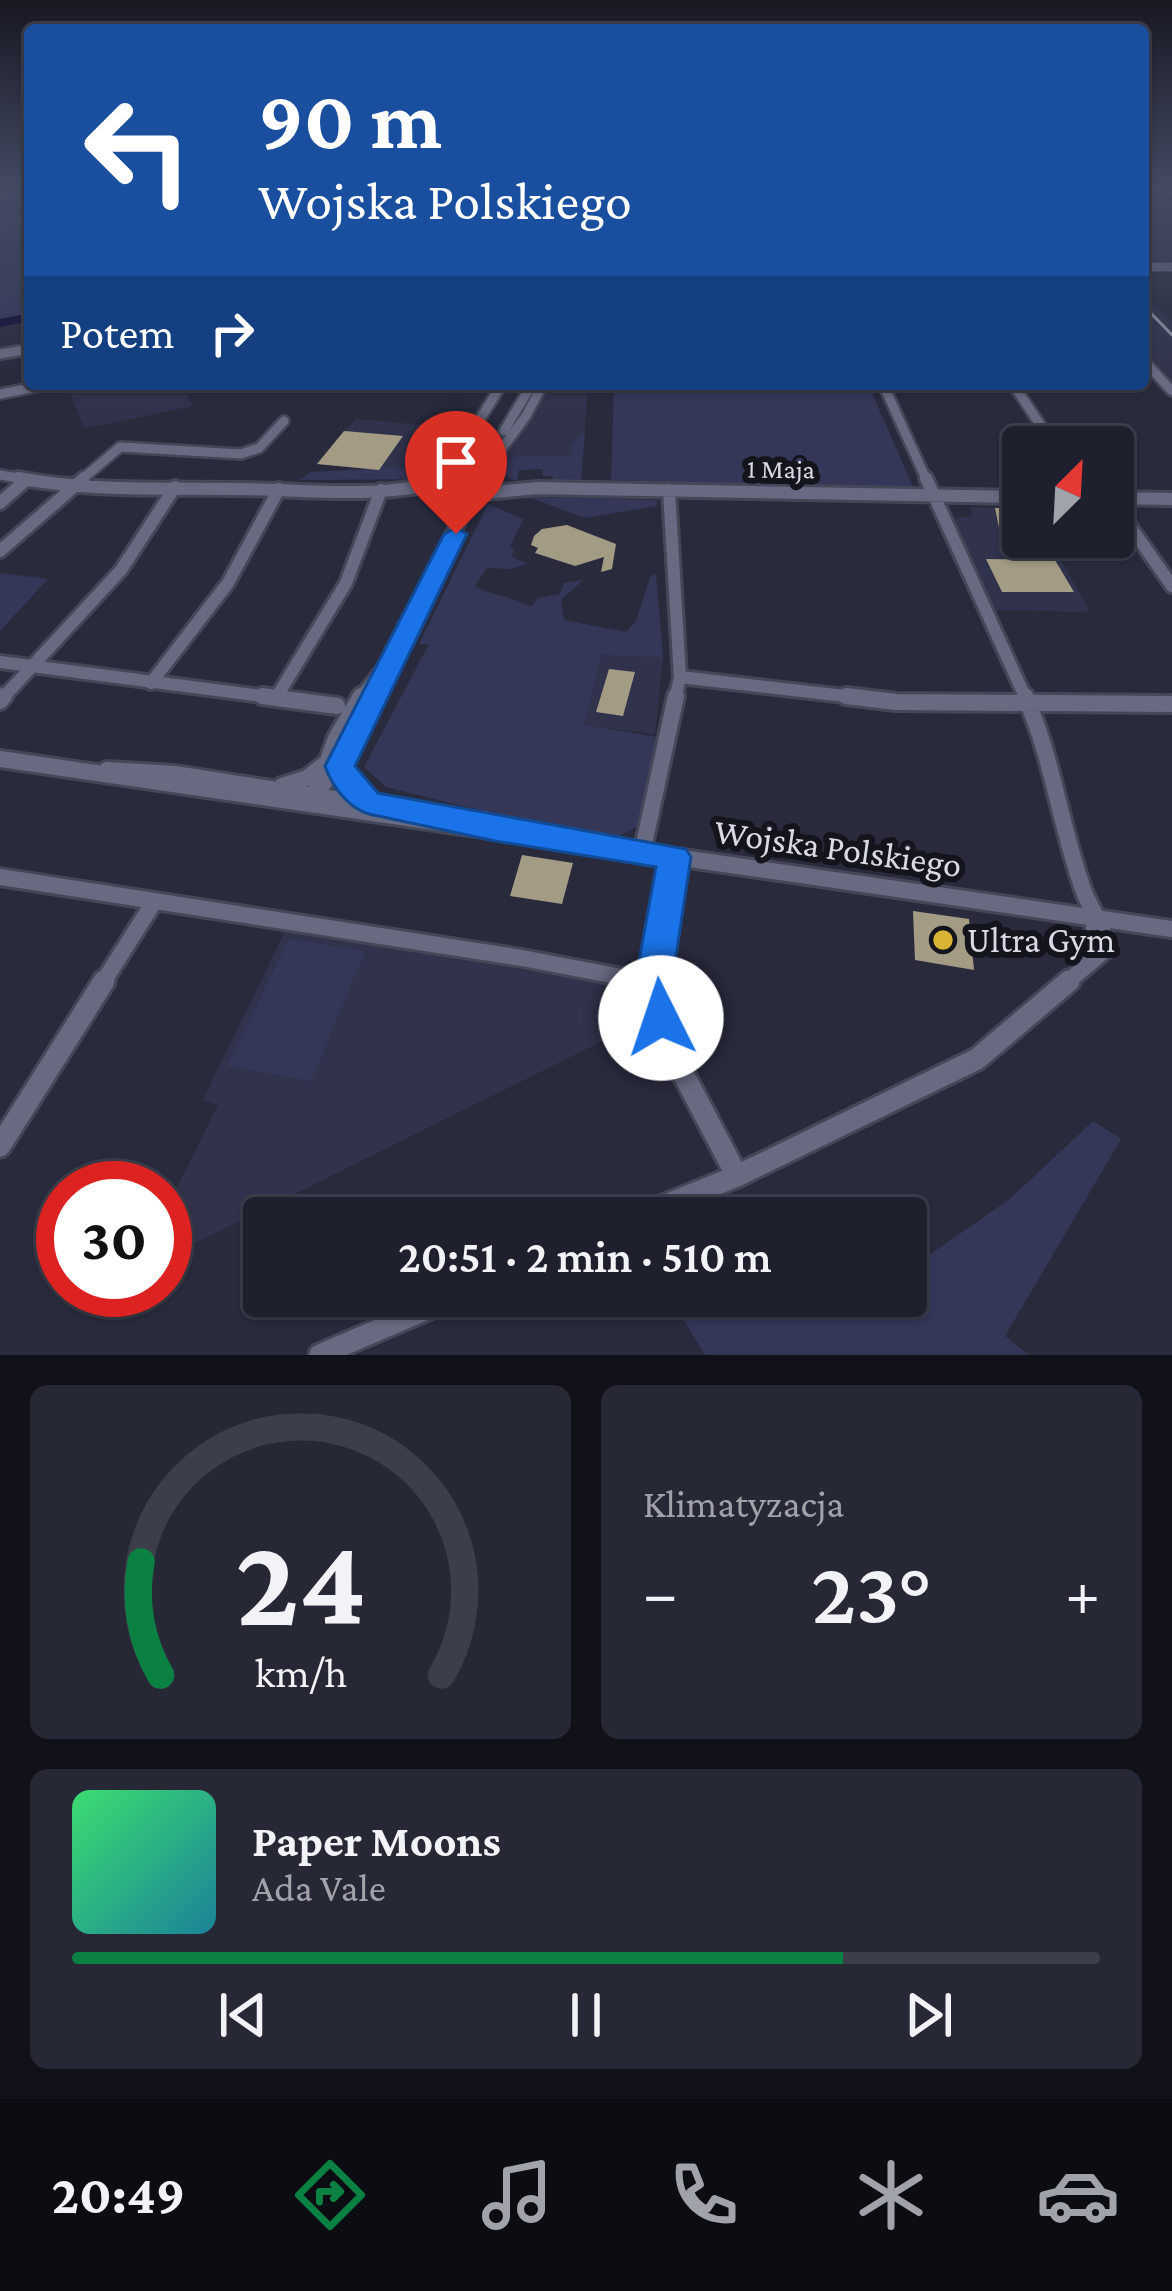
<!DOCTYPE html>
<html lang="pl">
<meta charset="utf-8">
<style>
:root{--surface:#1f202e;--page:#272836;--text:#f1f3f6;--muted:#a1a3aa;--line:#3c3e4a;--accent:#0b8043}
body{margin:0;font-family:"Crimson Pro",serif;background:var(--page);color:var(--text);height:100vh;display:flex;flex-direction:column;font-size:45px;white-space:nowrap}
*{box-sizing:border-box;margin:0}
p{font-size:39px;color:var(--muted)}
.icon{flex:none;width:66px;height:66px;fill:none;stroke:currentColor;stroke-width:2;stroke-linecap:round;stroke-linejoin:round}
.map{position:relative;height:1355px;overflow:hidden}
.side{display:flex;flex-direction:column;gap:30px;padding:30px;background:#111219;flex:1}
.side>*{flex:none}
.hud{position:absolute;left:24px;top:24px;width:1125px;height:366px;border-radius:12px;box-shadow:0 3px 9px #0004,0 0 0 3px var(--line);background:#1a4fa0;color:#fff;overflow:hidden}
.needle{width:78px;rotate:24deg}
.buttons{position:absolute;left:1002px;top:426px;display:grid;gap:24px}
.buttons a{display:grid;place-items:center;width:132px;height:132px;border-radius:12px;background:var(--surface);box-shadow:0 3px 9px #0004,0 0 0 3px var(--line);font-size:60px}
.speed{position:absolute;left:36px;top:1161px;display:flex;gap:24px;font-size:60px;font-weight:700;text-align:center}
.speed>*{display:grid;place-content:center;width:156px;height:156px;border-radius:50%;background:var(--surface);box-shadow:0 3px 9px #0004,0 0 0 3px var(--line);line-height:1}
.speed .limit{border:18px solid #d22;background:#fff;color:#111}
.pin{position:absolute;display:grid;place-items:center;width:102px;height:102px;color:#fff;margin:-123px -51px;border-radius:50% 50% 50% 0;rotate:-45deg;box-shadow:0 0 12px #0007}
.pin .icon{rotate:45deg}
.me{position:absolute;width:132px;margin:-66px;rotate:356deg;stroke-linejoin:round;filter:drop-shadow(0 0 9px #0008)}
.turn{display:flex;align-items:center;gap:42px;height:252px;padding:0 36px;font-size:54px}
.turn .icon{width:156px;height:156px;stroke-width:2.5}
.turn b{display:block;font-size:84px;line-height:102px}
.then{display:flex;align-items:center;height:114px;padding:0 36px;background:#0003;gap:24px;font-size:45px}
.big{font-size:90px;font-weight:600;line-height:1.1}
.side .card{flex:1;display:flex;flex-direction:column;justify-content:center;gap:18px;min-width:0;padding:0 42px;border-radius:18px;background:var(--page)}
.side .dial{align-items:center;gap:0}
.dial svg{height:312px;overflow:visible;fill:none;stroke:var(--line);stroke-width:7;stroke-linecap:round;text-anchor:middle}
.dial text{fill:var(--text);stroke:none}
.song{display:flex;align-items:center;gap:36px}
.cover{width:144px;height:144px;border-radius:18px;background:linear-gradient(135deg,hsl(140 70% 55%),hsl(190 70% 35%))}
.played{height:12px;border-radius:6px;background:linear-gradient(90deg,var(--accent) 75%,var(--line) 75%)}
.keys{display:flex;justify-content:space-around;direction:ltr}
.heat{display:flex;justify-content:space-between;align-items:center;font-size:66px;direction:ltr}
.side .tiles{flex:1;display:grid;gap:30px;grid-template-columns:1fr 1fr}
.card:last-child{grid-column:span 2}
.trip{position:absolute;left:243px;top:1197px;width:684px;height:120px;border-radius:12px;background:var(--surface);box-shadow:0 3px 9px #0004,0 0 0 3px var(--line);font-weight:600;line-height:120px;text-align:center}
.tab-bar{display:flex;height:192px;justify-content:space-around;align-items:center;background:#0c0d12;color:var(--muted)}
.tab-bar .icon{width:84px;height:84px}
.tab-bar .active{color:var(--accent)}
.tab-bar b{font-size:54px;color:var(--text)}
.map>svg:first-child{display:block}
.built{fill:#30334b}
.green{fill:#343758}
.lines{fill:none;stroke-linecap:round;stroke-linejoin:round}
.river{fill:#0f0d36;fill-rule:evenodd}
.building{fill:#a39b84}
.minor-far4-casing{stroke:#454758;stroke-width:10}
.minor-far3-casing{stroke:#454758;stroke-width:14}
.minor-far2-casing{stroke:#454758;stroke-width:18}
.minor-far1-casing{stroke:#454758;stroke-width:22}
.minor-casing{stroke:#454758;stroke-width:27}
.minor-far4{stroke:#676a81;stroke-width:8}
.minor-far3{stroke:#676a81;stroke-width:9}
.minor-far2{stroke:#676a81;stroke-width:12}
.minor-far1{stroke:#676a81;stroke-width:16}
.minor{stroke:#676a81;stroke-width:21}
.rail{stroke:#9294a2;stroke-width:3}
.route{fill:#1a73e8;stroke:#114b97;stroke-width:3}
.poi-dot{fill:#d9b334;stroke:#13141c;stroke-width:4.5}
.labels{text-anchor:middle;dominant-baseline:central;stroke-width:12;stroke-linejoin:round;paint-order:stroke}
.far-street-label{font-size:27px;fill:#d8dae6;stroke:#13141c}
.near-street-label{font-size:36px;fill:#d8dae6;stroke:#13141c}
.near-poi-label{font-size:36px;fill:#d8dae6;stroke:#13141c;text-anchor:start}
</style>
<div class="map">
<svg width="1172" height="1355" viewBox="0 0 1172 1355">
<rect width="100%" height="100%" fill="#292b3d"/>
<path class="built" d="M1143,190L1172,194V265H1155L1143,257Z
M1143,294L1172,323V386L1143,353Z
M181,384L193,406L84,429L67,385Z
M552,384H588L583,457L503,459Z
M355,419L458,428L467,432L441,471L435,473L316,464Z
M970,507L1023,508V537H1085L1092,548L1055,549L1090,612L992,610L954,519L973,516Z
M603,652L663,658L655,734L583,725Z
M285,931L634,988L639,1023L165,1258V1212L218,1105L203,1100Z"/>
<path class="green" d="M18,194H30V314L0,319V201Z
M614,384H868L914,489L611,480Z
M585,431L581,480L552,483L553,476H543V469L519,470L517,481L494,471L511,457H571L572,444Z
M389,468L441,471L427,479L299,480L311,472Z
M529,497L657,500V506L584,518Z
M488,504L523,519L510,547L514,549L512,557L528,564L509,569L487,568L475,586C494,596 511,596 531,607L539,598L560,594L564,583L583,580L561,600L564,620L626,632L636,621L650,577L656,574L663,658L602,654L584,725L658,737L637,827L619,836L495,814L386,787L364,767L429,644H419Z
M0,573L48,579L0,631Z
M289,939L365,951L311,1081L227,1066Z
M1093,1121L1121,1139L1005,1336L1029,1355H705L669,1296H825L845,1312L869,1296H906V1271L1010,1199Z"/>
<g class="lines">
<path class="river" d="M30,313V321L0,327V319Z"/>
</g>
<path class="building" d="M344,431L403,436L379,470L317,464Z
M995,508H1023V537H1011L1006,528H999Z
M567,525L616,544L612,569L601,572L604,557L575,566L535,553L538,548L531,545L534,536L542,529Z
M986,559L1055,560L1074,592H1002Z
M609,669L635,672L623,716L596,712Z
M522,855L573,863L562,904L510,896Z
M913,911L969,919L974,970L915,960Z"/>
<g class="lines">
<defs>
<path id="minor-far4" d="M1160,186L1172,190
M0,195L19,186
M1143,267H1172"/>
<path id="minor-far3" d="M0,354L30,349
M1143,360L1172,391
M883,384L927,481
M1013,384L1055,447
M0,394L51,384
M504,431L532,384
M449,469L502,384
M0,475L35,481
M481,477L526,416L543,384
M80,481L120,447L241,454L259,448L284,421
M449,481L462,475L485,481"/>
<path id="minor-far2" d="M18,478C91,492 167,488 241,489C311,490 378,499 446,481
M455,478L443,484L446,494L466,498L488,490L480,478
M926,478L1026,699
M669,490L680,677L675,699
M485,493L538,488L1023,497
M1113,498L1172,499
M1113,502L1172,586
M0,503L26,480
M0,551L84,478
M394,656L466,507L478,496
M0,662L285,699
M680,677L871,699
M151,683L228,583L279,489
M276,698L346,583L381,490
M2,699L121,570L175,487
M359,699L394,656L376,699"/>
<path id="minor-far1" d="M262,696L337,706
M846,696L896,702L1172,704
M1025,696C1053,759 1060,825 1083,889C1091,912 1106,926 1105,950L1065,984
M0,701L4,696
M0,759L1172,929
M107,770L175,774L418,812
M282,786L307,778L325,764
M317,791L336,738L361,696
M317,791L348,754L377,696
M311,795L317,791
M642,853L676,696
M0,877L522,958L653,983
M1091,959L1095,918
M102,984L154,902
M653,984L674,857"/>
<path id="minor" d="M643,981L653,983
M653,981L667,1043L737,1176
M0,1146L104,981
M634,1218L737,1176L977,1059L1069,981
M320,1355L457,1296"/>
</defs>
<use href="#minor-far4" class="minor-far4-casing"/>
<use href="#minor-far3" class="minor-far3-casing"/>
<use href="#minor-far2" class="minor-far2-casing"/>
<use href="#minor-far1" class="minor-far1-casing"/>
<use href="#minor" class="minor-casing"/>
<use href="#minor-far4" class="minor-far4"/>
<use href="#minor-far3" class="minor-far3"/>
<use href="#minor-far2" class="minor-far2"/>
<use href="#minor-far1" class="minor-far1"/>
<use href="#minor" class="minor"/>
<path class="rail" d="M1143,305L1172,335"/>
</g>
<linearGradient id="sky" x2="0" y2="1"><stop stop-color="#171822"/><stop offset="0.5" stop-color="#434a62"/><stop offset="1" stop-color="#434a62" stop-opacity="0"/></linearGradient>
<rect width="1172" height="375" fill="url(#sky)"/>
<path class="route" d="M456,527L467,534L355,766L378,793L686,849L691,857L672,983L680,1018L674,1029L661,1034L648,1029L635,983L656,867L495,841L369,814C348,808 332,786 325,766L444,534Z"/>
<circle class="poi-dot" cx="943" cy="940" r="12"/>
<g class="labels">
<g class="far-street-label">
<text transform="translate(781 469) rotate(1)">1 Maja</text>
</g>
<g class="near-street-label">
<text transform="translate(838 848) rotate(8)">Wojska Polskiego</text>
</g>
<g class="near-poi-label">
<text x="967" y="940">Ultra Gym</text>
</g>
</g>
</svg>
<div class="buttons">
<a><svg class="needle" viewBox="-14 -14 28 28"><path d="M0-13l5 13h-10z" fill="#e53935"/><path d="M0 13l5-13h-10z" fill="#a1a3aa"/></svg></a>
</div>
<div class="speed"><div class="limit">30</div></div>
<div class="pin" style="left:456px;top:534px;background:#d93025"><svg class="icon" aria-label="arrive" viewBox="0 0 24 24"><path d="M6 21V4h12l-3 4 3 4H6"/></svg></div>
<svg class="me" style="left:661px;top:1018px" viewBox="-20 -20 40 40"><circle r="19" fill="#fff"/><path d="M0-13L10 11 0 6-10 11z" fill="#1a73e8"/></svg>
<div class="trip">20:51 · 2 min · 510 m</div>
<div class="hud">
<div class="turn"><svg class="icon" aria-label="left" viewBox="0 0 24 24"><path d="M17 20v-9H6M10 6l-5 5 5 5"/></svg><div><b>90 m</b>Wojska Polskiego</div></div>
<div class="then">Potem<svg class="icon" aria-label="right" viewBox="0 0 24 24"><path d="M7 20v-9h11M14 6l5 5-5 5"/></svg></div>
</div>
</div>
<section class="side">
<div class="tiles">
<div class="card dial"><svg viewBox="0 0 100 80">
<path d="M14 69A42 42 0 1 1 86 69"/>
<path d="M14 69A42 42 0 0 1 9 40" stroke="#0b8043"/>
<text x="50" y="56" font-size="32" font-weight="700">24</text>
<text x="50" y="72" font-size="11">km/h</text>
</svg></div>
<div class="card"><p>Klimatyzacja</p>
<div class="heat"><a>−</a><b class="big">23°</b><a>+</a></div>
</div>
<div class="card">
<div class="song"><i class="cover"></i><div><b>Paper Moons</b><p>Ada Vale</p></div></div>
<div class="played"></div>
<div class="keys"><svg class="icon" aria-label="previous" viewBox="0 0 24 24"><path d="M18 5L8 12l10 7zM5 5v14"/></svg><svg class="icon" aria-label="pause" viewBox="0 0 24 24"><path d="M8 5v14M16 5v14"/></svg><svg class="icon" aria-label="next" viewBox="0 0 24 24"><path d="M6 5l10 7-10 7zM19 5v14"/></svg></div>
</div>
</div>
</section>
<nav class="tab-bar">
<b>20:49</b>
<svg class="icon active" aria-label="directions" viewBox="0 0 24 24"><path d="M12 3l9 9-9 9-9-9zM9 14v-3h6M13 9l2 2-2 2"/></svg>
<svg class="icon" aria-label="music" viewBox="0 0 24 24"><path d="M9 18V5l10-2v13"/><circle cx="6" cy="18" r="3"/><circle cx="16" cy="16" r="3"/></svg>
<svg class="icon" aria-label="phone" viewBox="0 0 24 24"><path d="M5 4h4l2 5-3 2q2 4 5 5l2-3 5 2v4C11 20 4 13 5 4z"/></svg>
<svg class="icon" aria-label="climate" viewBox="0 0 24 24"><path d="M12 3v18M4 7l16 10M4 17L20 7"/></svg>
<svg class="icon" aria-label="car" viewBox="0 0 24 24"><path d="M5 17H2v-5l4-1 3-4h7l3 4 3 1v5h-3M9 17h6M6 11h13"/><circle cx="7" cy="17" r="2"/><circle cx="17" cy="17" r="2"/></svg>
</nav>
